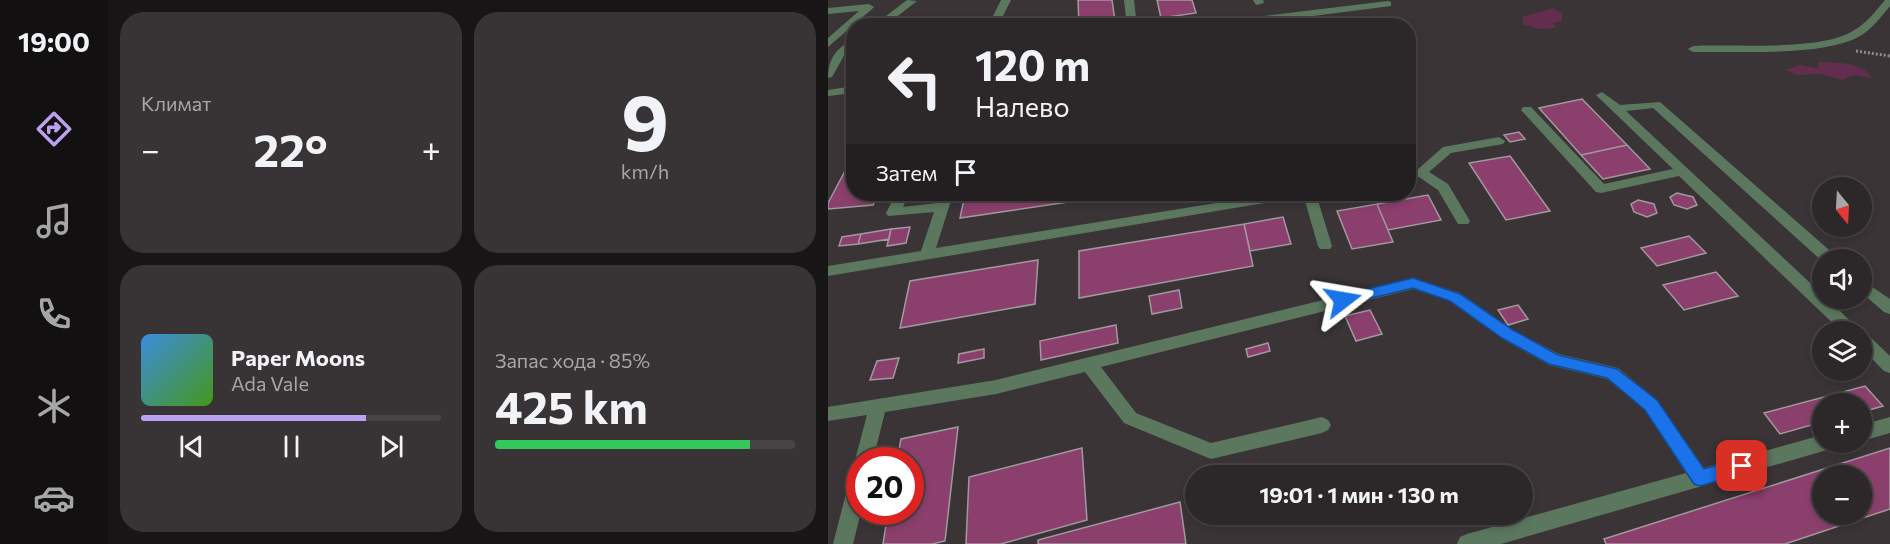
<!DOCTYPE html>
<html lang="ru">
<meta charset="utf-8">
<style>
:root{--surface:#2c2729;--page:#383335;--text:#f1f3f6;--muted:#a6a5a8;--line:#484446;--accent:#bca0f2}
body{margin:0;font-family:Commissioner,sans-serif;background:var(--page);color:var(--text);height:100vh;display:flex;flex-direction:column;font-size:22px;white-space:nowrap}
*{box-sizing:border-box;margin:0}
p{font-size:20px;color:var(--muted)}
.icon{flex:none;width:33px;height:33px;fill:none;stroke:currentColor;stroke-width:2;stroke-linecap:round;stroke-linejoin:round}
.map{position:relative;flex:1;overflow:hidden}
.details{display:flex;flex-direction:column;gap:12px;padding:12px;background:#181517;width:720px}
.details>*{flex:none}
.hud{position:absolute;left:18px;top:18px;width:570px;height:183px;border-radius:24px;box-shadow:0 3px 9px #0003,0 0 0 2px var(--line);background:#2c2729;color:var(--text);overflow:hidden}
.needle{width:39px;rotate:162deg}
.fabs{position:absolute;left:984px;top:177px;display:grid;gap:12px}
.fabs a{display:grid;place-items:center;width:60px;height:60px;border-radius:50%;background:var(--surface);box-shadow:0 3px 9px #0003,0 0 0 2px var(--line);font-size:30px}
.speed{position:absolute;left:18px;top:447px;display:flex;gap:12px;font-size:30px;font-weight:700;text-align:center}
.speed>*{display:grid;place-content:center;width:78px;height:78px;border-radius:50%;background:var(--surface);box-shadow:0 3px 9px #0003,0 0 0 2px var(--line);line-height:1}
.speed .limit{border:9px solid #d22;background:#fff;color:#111}
.pin{position:absolute;display:grid;place-items:center;width:51px;height:51px;color:#fff;margin:-26px;border-radius:12px;box-shadow:0 3px 9px #0006}
.me{position:absolute;width:66px;margin:-33px;rotate:76deg;stroke-linejoin:round;filter:drop-shadow(0 0 4px #0008)}
.turn{display:flex;align-items:center;gap:21px;height:126px;padding:0 30px;font-size:27px}
.turn .icon{width:78px;height:78px;stroke-width:2.5}
.turn b{display:block;font-size:42px;line-height:51px}
.then{display:flex;align-items:center;height:57px;padding:0 30px;background:#0003;gap:12px;font-size:22px}
.big{font-size:45px;font-weight:700;line-height:1.1}
.details .card{flex:1;display:flex;flex-direction:column;justify-content:center;gap:9px;min-width:0;padding:0 21px;border-radius:24px;background:var(--page)}
.details .dial{align-items:center;gap:0}
.dial b{font-size:78px;line-height:1}
.song{display:flex;align-items:center;gap:18px}
.cover{width:72px;height:72px;border-radius:9px;background:linear-gradient(135deg,hsl(210 70% 55%),hsl(100 70% 35%))}
.played{height:6px;border-radius:3px;background:linear-gradient(90deg,var(--accent) 75%,var(--line) 75%)}
.keys{display:flex;justify-content:space-around;direction:ltr}
.heat{display:flex;justify-content:space-between;align-items:center;font-size:33px;direction:ltr}
.charge{height:9px;border-radius:4px;background:linear-gradient(90deg,#34c759 85%,var(--line) 0)}
.details .tiles{flex:1;display:grid;gap:12px;grid-template-columns:repeat(2,1fr)}
.trip{position:absolute;left:357px;top:465px;width:348px;height:60px;border-radius:30px;background:var(--surface);box-shadow:0 3px 9px #0003,0 0 0 2px var(--line);font-weight:700;line-height:60px;text-align:center}
main{display:flex;flex:1;min-height:0}
.dock{display:flex;flex-direction:column;width:108px;justify-content:space-around;align-items:center;background:#121010;color:var(--muted)}
.dock .icon{width:42px;height:42px}
.dock .on{color:var(--accent)}
.dock b{font-size:27px;color:var(--text)}
.map>svg:first-child{display:block}
.green{fill:#632e4e}
.building{fill:#8b3f6d;stroke:#a0999d;stroke-width:1.5;fill-rule:evenodd}
.lines{fill:none;stroke-linecap:round;stroke-linejoin:round}
.path{stroke:#908b8e;stroke-width:3;stroke-dasharray:2 2;stroke-linecap:butt}
.minor{fill:#5b785e;fill-rule:evenodd}
.route{fill:#1a73e8;stroke:#114b97;stroke-width:1.5}
</style>
<main>
<nav class="dock">
<b>19:00</b>
<svg class="icon on" aria-label="directions" viewBox="0 0 24 24"><path d="M12 3l9 9-9 9-9-9zM9 14v-3h6M13 9l2 2-2 2"/></svg>
<svg class="icon" aria-label="music" viewBox="0 0 24 24"><path d="M9 18V5l10-2v13"/><circle cx="6" cy="18" r="3"/><circle cx="16" cy="16" r="3"/></svg>
<svg class="icon" aria-label="phone" viewBox="0 0 24 24"><path d="M5 4h4l2 5-3 2q2 4 5 5l2-3 5 2v4C11 20 4 13 5 4z"/></svg>
<svg class="icon" aria-label="climate" viewBox="0 0 24 24"><path d="M12 3v18M4 7l16 10M4 17L20 7"/></svg>
<svg class="icon" aria-label="car" viewBox="0 0 24 24"><path d="M5 17H2v-5l4-1 3-4h7l3 4 3 1v5h-3M9 17h6M6 11h13"/><circle cx="7" cy="17" r="2"/><circle cx="17" cy="17" r="2"/></svg>
</nav>
<section class="details">
<div class="tiles">
<div class="card"><p>Климат</p>
<div class="heat"><a>−</a><b class="big">22°</b><a>+</a></div>
</div>
<div class="card dial"><b>9</b><p>km/h</p></div>
<div class="card">
<div class="song"><i class="cover"></i><div><b>Paper Moons</b><p>Ada Vale</p></div></div>
<div class="played"></div>
<div class="keys"><svg class="icon" aria-label="previous" viewBox="0 0 24 24"><path d="M18 5L8 12l10 7zM5 5v14"/></svg><svg class="icon" aria-label="pause" viewBox="0 0 24 24"><path d="M8 5v14M16 5v14"/></svg><svg class="icon" aria-label="next" viewBox="0 0 24 24"><path d="M6 5l10 7-10 7zM19 5v14"/></svg></div>
</div>
<div class="card"><p>Запас хода · 85%</p><b class="big">425 km</b><div class="charge"></div></div>
</div>
</section>
<div class="map">
<svg width="1062" height="544" viewBox="0 0 1062 544">
<rect width="100%" height="100%" fill="#3a3437"/>
<path class="green" d="M725,8L734,13V21L725,23L728,28L709,29L695,24V17Z
M990,62C1008,63 1033,61 1044,78L1026,75L1015,80L992,74L968,75L958,70L972,65L991,69Z"/>
<path class="building" d="M250,0H284L287,21L251,26Z
M329,0H364L368,13L333,18Z
M754,99L799,145L753,155L711,108Z
M691,132L697,139L682,142L676,135Z
M799,145L822,169L775,179L753,155Z
M26,154V194H50L45,205L0,209V203Z
M682,156L722,211L678,220L641,163Z
M849,193L865,197L869,205L859,209L846,205L842,197Z
M137,194H294L132,218Z
M600,195L613,220L560,230L549,204Z
M810,200L826,204L829,213L819,217L806,212L803,204Z
M549,204L565,242L524,249L509,211Z
M455,217L463,244L422,251L416,224Z
M416,224L425,266L251,298V251Z
M82,227L78,243L59,246L63,229Z
M63,229L61,239L30,244L33,234Z
M33,234L30,244L11,246L14,237Z
M861,236L878,253L829,266L813,248Z
M210,260L207,304L72,328L82,281Z
M888,272L910,296L856,310L835,285Z
M351,290L354,308L324,314L321,296Z
M690,305L700,319L680,325L670,310Z
M542,310L554,334L528,341L517,316Z
M288,325L290,343L213,360L212,341Z
M440,343L442,351L420,357L418,349Z
M156,349V358L130,363L131,354Z
M71,358L65,378L42,380L49,361Z
M1037,386L1055,406L1034,412V404H994V422L952,434L936,413Z
M130,427L117,541L104,544H55L60,512H82V460H69L73,439Z
M254,448L259,520L173,544H138L141,477Z
M1062,448V509L957,544H778L776,539ZM994,476H1034V514H994Z
M352,502L358,544H210V540Z"/>
<g class="lines">
<path class="path" d="M1028,51L1062,56"/>
<path class="minor" d="M79,0L89,1L57,26H45Z
M173,0H183L170,26H160Z
M296,0H306L309,26H299Z
M425,0H435L436,3L428,5Z
M1057,0H1062V6C1053,17 1044,29 1032,36C996,57 908,51 865,52L860,49L865,46C905,44 990,51 1023,32C1037,25 1047,12 1057,0Z
M560,1L563,2V6L408,26H374L379,23Z
M41,4L46,7L44,9L0,47V38L31,11L0,14V8Z
M26,40V48L17,54L4,77L0,78C0,60 8,47 26,40Z
M26,86V93L0,96V90Z
M774,92L792,105L832,102L1008,256L1010,260L994,261L825,108L798,111L994,294V298H999L1033,332H1014L851,176L773,193L768,192L693,110L695,107H703L776,184L845,169L770,97L768,95Z
M671,137L677,141L675,144L623,153L601,172L620,184L642,221L640,224H630L610,190L591,177L580,179V171L589,170L615,147Z
M68,194H81L75,207L109,203L113,194H125L108,248L444,194H474L467,198L0,276V266L93,251L106,212L60,216L58,213Z
M475,194H488L504,246L502,249H492L490,246Z
M585,278L632,293L685,330L731,354L790,368L829,400L876,468L994,435V442H1008L1005,448L999,450L673,544H629L632,537L639,534L858,473L817,410L779,379L721,365L673,338L622,301L585,289L273,367L308,413L383,443L494,417L500,420L503,425L500,430L494,433L383,459L296,423L257,372L168,394L57,412L45,460H32V467L27,460L39,415L0,421V407L168,380Z
M1034,280L1062,299V314L1056,312L1034,293Z
M1034,333L1040,335L1062,356V373L1056,371L1034,349Z
M1062,417V433L1034,441V425Z
M32,470L33,512L25,544H5L22,478L25,472Z"/>
</g>
<path class="route" d="M585,278L632,294L685,330L730,355L789,369L829,400L876,469L914,459L920,461L923,466L920,472L872,486L866,484L817,410L779,378L721,364L674,338L622,301L585,288L515,305L508,300L515,295Z"/>
</svg>
<div class="fabs">
<a><svg class="needle" viewBox="-14 -14 28 28"><path d="M0-13l5 13h-10z" fill="#e53935"/><path d="M0 13l5-13h-10z" fill="#a6a5a8"/></svg></a>
<a><svg class="icon" aria-label="sound" viewBox="0 0 24 24"><path d="M4 9h4l5-4v14l-5-4H4zM17 9q2 3 0 6"/></svg></a>
<a><svg class="icon" aria-label="layers" viewBox="0 0 24 24"><path d="M12 4l9 5-9 5-9-5zM3 14l9 5 9-5"/></svg></a>
<a>+</a>
<a>−</a>
</div>
<div class="speed"><div class="limit">20</div></div>
<div class="pin" style="left:914px;top:466px;background:#d93025"><svg class="icon" aria-label="arrive" viewBox="0 0 24 24"><path d="M6 21V4h12l-3 4 3 4H6"/></svg></div>
<svg class="me" style="left:515px;top:300px" viewBox="-20 -20 40 40"><path d="M0-17L14 15 0 8-14 15z" fill="#1a73e8" stroke="#fff" stroke-width="4"/></svg>
<div class="trip">19:01 · 1 мин · 130 m</div>
<div class="hud">
<div class="turn"><svg class="icon" aria-label="left" viewBox="0 0 24 24"><path d="M17 20v-9H6M10 6l-5 5 5 5"/></svg><div><b>120 m</b>Налево</div></div>
<div class="then">Затем<svg class="icon" aria-label="arrive" viewBox="0 0 24 24"><path d="M6 21V4h12l-3 4 3 4H6"/></svg></div>
</div>
</div>
</main>
